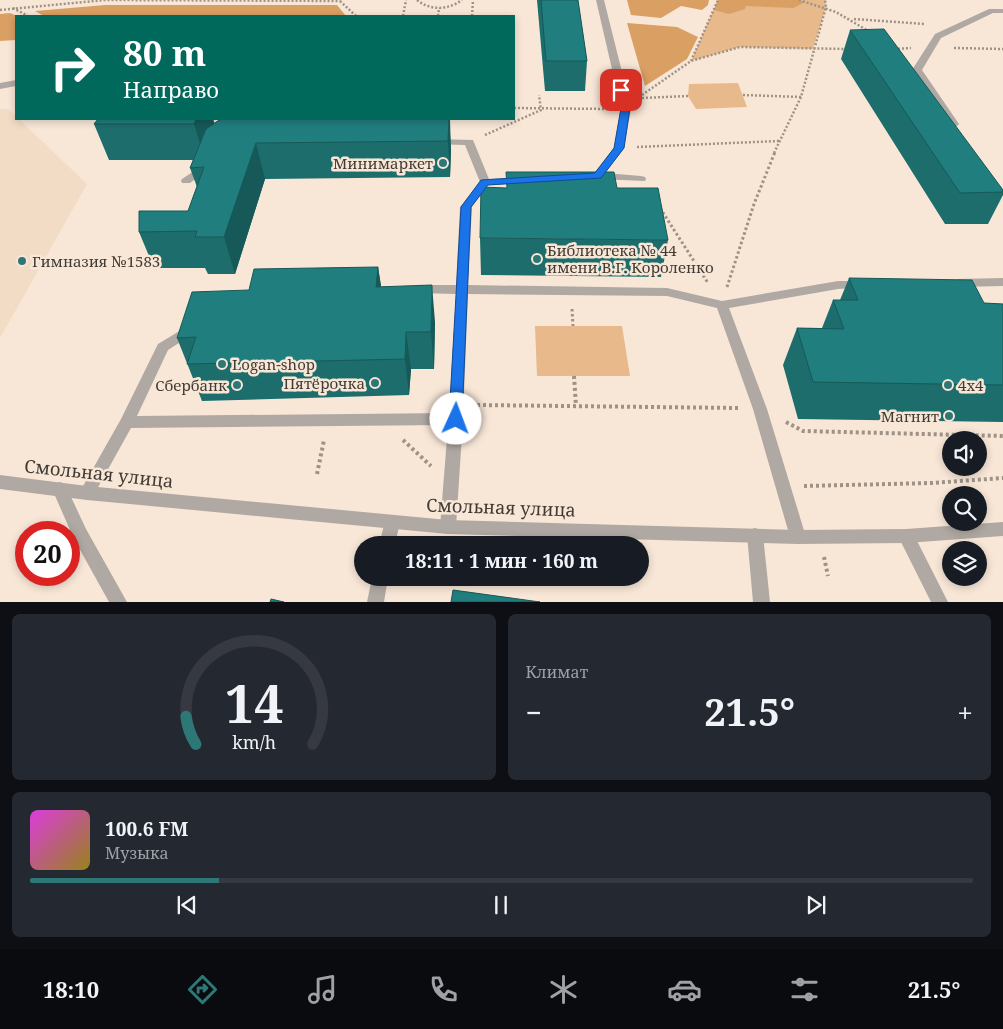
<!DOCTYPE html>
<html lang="ru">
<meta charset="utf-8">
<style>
:root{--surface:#171b24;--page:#242831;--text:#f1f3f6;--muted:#9ea1a6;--line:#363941;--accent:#2e7777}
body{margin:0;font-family:"Noto Serif",serif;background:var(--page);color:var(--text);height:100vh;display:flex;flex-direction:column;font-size:19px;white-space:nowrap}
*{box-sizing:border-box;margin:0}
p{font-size:16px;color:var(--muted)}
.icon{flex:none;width:28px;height:28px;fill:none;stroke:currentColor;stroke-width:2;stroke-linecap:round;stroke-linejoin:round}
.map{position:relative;height:602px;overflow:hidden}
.panel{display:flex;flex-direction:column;gap:12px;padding:12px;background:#0d0f14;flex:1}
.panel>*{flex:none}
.top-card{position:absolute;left:15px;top:15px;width:500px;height:105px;border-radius:0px;box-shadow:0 2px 8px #0003;background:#00695c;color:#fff;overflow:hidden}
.tools{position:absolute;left:942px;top:431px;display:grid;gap:10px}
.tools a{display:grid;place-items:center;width:45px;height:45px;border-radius:50%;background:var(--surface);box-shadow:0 2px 8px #0003;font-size:25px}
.speed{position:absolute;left:15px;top:521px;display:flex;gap:10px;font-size:25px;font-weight:700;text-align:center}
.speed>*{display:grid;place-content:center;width:65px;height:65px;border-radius:50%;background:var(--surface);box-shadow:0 2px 8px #0003;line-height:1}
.speed .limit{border:8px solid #d22;background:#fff;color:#111}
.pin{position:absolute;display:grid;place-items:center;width:42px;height:42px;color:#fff;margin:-21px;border-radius:10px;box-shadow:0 2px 8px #0006}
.me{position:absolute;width:55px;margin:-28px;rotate:2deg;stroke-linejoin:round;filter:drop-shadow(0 0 4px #0008)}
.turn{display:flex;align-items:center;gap:18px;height:105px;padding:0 25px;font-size:22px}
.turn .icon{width:65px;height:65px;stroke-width:2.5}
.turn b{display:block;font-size:35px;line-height:42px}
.big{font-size:38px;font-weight:700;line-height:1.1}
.panel .widget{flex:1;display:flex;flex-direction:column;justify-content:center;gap:8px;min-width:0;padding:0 18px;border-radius:8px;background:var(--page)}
.panel .dial{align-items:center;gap:0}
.dial svg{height:130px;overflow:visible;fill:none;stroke:var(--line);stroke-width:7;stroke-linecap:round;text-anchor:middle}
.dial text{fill:var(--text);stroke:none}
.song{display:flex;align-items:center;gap:15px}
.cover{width:60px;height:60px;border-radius:8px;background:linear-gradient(135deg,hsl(300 70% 55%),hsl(50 70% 35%))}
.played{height:5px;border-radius:2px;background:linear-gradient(90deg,var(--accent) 20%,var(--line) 20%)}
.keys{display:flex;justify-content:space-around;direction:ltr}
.heat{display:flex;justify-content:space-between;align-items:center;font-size:28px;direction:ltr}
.panel .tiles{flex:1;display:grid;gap:12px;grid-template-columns:1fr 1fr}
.widget:last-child{grid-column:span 2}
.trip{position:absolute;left:354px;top:536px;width:295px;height:50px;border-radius:25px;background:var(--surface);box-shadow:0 2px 8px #0003;font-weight:700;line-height:50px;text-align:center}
.menu{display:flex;height:80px;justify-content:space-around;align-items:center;background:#090b0e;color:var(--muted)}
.menu .icon{width:35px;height:35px}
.menu .on{color:var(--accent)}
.menu b{font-size:22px;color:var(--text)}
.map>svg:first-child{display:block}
.built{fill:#f2dcc6}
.green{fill:#e7b98b}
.forest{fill:#da9f62}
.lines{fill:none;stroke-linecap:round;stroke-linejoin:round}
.path-far2{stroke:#9e9287;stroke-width:2.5;stroke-dasharray:2 2;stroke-linecap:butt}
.path-far1{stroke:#9e9287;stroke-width:3;stroke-dasharray:2.5 2.5;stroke-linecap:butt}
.path{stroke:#9e9287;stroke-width:4;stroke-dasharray:3 3;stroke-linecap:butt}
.service{fill:#b0a9a3;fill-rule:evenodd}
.tertiary{fill:#b0a9a3;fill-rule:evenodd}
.wall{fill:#1c6d6c}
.shaded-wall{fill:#165958}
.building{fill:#207f7e;stroke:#165958}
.route{fill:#1a73e8;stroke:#114b97}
.poi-dot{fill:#2e7777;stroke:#f8e7d7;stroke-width:2}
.labels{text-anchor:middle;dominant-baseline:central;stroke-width:5;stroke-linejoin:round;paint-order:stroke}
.poi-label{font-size:15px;fill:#413b35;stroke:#f8e7d7;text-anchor:end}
.near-street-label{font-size:18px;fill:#413b35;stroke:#f8e7d7}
</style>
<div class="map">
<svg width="1003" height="602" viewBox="0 0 1003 602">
<rect width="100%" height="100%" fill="#f8e7d7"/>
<path class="built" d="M0,109H8L87,184L0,338Z"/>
<path class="green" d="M718,0H825L826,7L813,49L740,47L691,61Z
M738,83L747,107L696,109L688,96L689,84Z
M535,326H622L630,376H537Z"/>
<path class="forest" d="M627,0H709L708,5L702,10L681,6L661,18L631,15Z
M718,0H799L805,2L793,8L746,6L745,9L729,14L714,10Z
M105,5H337L346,16H44L35,11Z
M10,13L17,16L16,40L0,41V14Z
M627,23L677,27L698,37L687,59L645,86Z"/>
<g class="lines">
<path class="path-far2" d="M417,0C431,11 448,10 462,0
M799,0L836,12L870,32
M340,1L356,16
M13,8L28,16
M0,10L105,0L340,1
M403,16L406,0
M438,16L439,8
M472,16L473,0
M854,19L925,24
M954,48L1003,49
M894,49L911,48
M691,61L718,0
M642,95L691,61L740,47L846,49
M743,95L801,97
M642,98L688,96
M514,108L608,109
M485,135L541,110L539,95
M637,147L779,141
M774,153L801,97L826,7L825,0"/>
<path class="path-far1" d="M660,208L708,283
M727,287L754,204L775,152
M572,309L573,326"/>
<path class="path" d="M574,376L576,406
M477,405L738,408
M786,422L803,431L1003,436
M403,440L431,466
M317,474L324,440
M804,486L932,483L1003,478
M824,557L828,576"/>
<path class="service" d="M596,0H604L631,108L624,148L605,173L641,176L645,177L646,179L645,181L598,179L587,180L582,177L583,175L594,173L614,148L621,108Z
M989,9H1003V13H993L941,38L922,70L959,124L957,126H951L912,70L935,34Z
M16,80V86L0,89V83Z
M434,139L473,140L489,179L522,177L527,180L522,183L488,185L472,207L468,285L667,288L722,301L838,281H867L869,284L867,287L838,289L729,308L767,409L806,537L804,542L798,544L792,542L790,537L753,409L717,308L667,296L468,294L463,419L456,527L454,532L448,534L442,532L440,527L448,425L131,428L92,498L87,500L82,498L79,493L82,488L121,419L158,344L191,324L196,326L197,329L196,332L168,350L137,416L449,413L456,294L417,293L411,289L417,285H456L460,207L480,182L465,145L430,144V140Z
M206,163L211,166L210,168L190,183H182L181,181L182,179Z
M1003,278V286L958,287L952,283L958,279Z
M60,482L65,484L86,529L127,602H109L74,539L52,489L55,484Z
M392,515L398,517L400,522L395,545H379L386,517Z
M755,528L761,530L763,535L770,602H753L747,535L749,530Z
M906,529L912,531L948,602H931L898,536L900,531Z
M372,578H388L384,602H367Z"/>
<path class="tertiary" d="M0,475L87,486L448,520L798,530L906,529L1003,522V536L906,543L798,544L448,534L87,500L0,489Z"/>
</g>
<path class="wall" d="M537,0H578L587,61L585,91H545Z
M850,30L1003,190V195L988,224H945L841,59Z
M98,119H213L214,123L221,119H450L451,150L450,177L265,179L235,274H208L205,268H154L139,232L188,211L197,187L190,168L193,160H109L94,124Z
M480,238L668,240L661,277L481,275Z
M378,267L381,287L435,322L434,369H411L409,395L202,401L177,338L249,290Z
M849,278L984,303L1003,304V422L798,419L783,365L797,328H822L833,300H840Z"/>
<path class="shaded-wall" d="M196,119H213L217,132L205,159L194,124Z
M449,119L451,150L450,177L448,141Z
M256,143L265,179L235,274L224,237Z
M378,267L384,304L376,287Z
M432,285L435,322L434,369L431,332Z
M406,332L411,369L409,395L405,359Z"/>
<path class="building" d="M541,0H578L587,61H546Z
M884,29L1003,190V192L960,193L850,30Z
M98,119H196L194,124H94Z
M221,119H449L448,141L256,143L224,237H195L197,231L139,232V211H188L204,167L190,168L206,129Z
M506,172H614L617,188H658L668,240L480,238L481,187L507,188Z
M378,267L376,287L432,285L431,332H406L405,359L187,364L196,337L177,338L192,292L249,290L254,269Z
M849,278L972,280L984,303L1003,304V385L813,382L797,328L844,329L833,300H858Z
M453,590L540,602H451Z
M271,599L284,602H270Z"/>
<path class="route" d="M618,89L626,90L630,108L624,148L601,178L488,185L471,207L462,419L460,423L456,424L451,423L449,419L461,207L481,180L595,173L614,148L621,108Z"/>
<g class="poi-dot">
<circle cx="443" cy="163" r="5"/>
<circle cx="537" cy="259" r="5"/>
<circle cx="22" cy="261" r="5"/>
<circle cx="222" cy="364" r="5"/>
<circle cx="375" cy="383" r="5"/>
<circle cx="237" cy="385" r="5"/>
<circle cx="948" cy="385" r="5"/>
<circle cx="949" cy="416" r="5"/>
</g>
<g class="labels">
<g class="poi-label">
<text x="433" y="163">Минимаркет</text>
<text x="547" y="250" text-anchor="start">Библиотека № 44<tspan x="547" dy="17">имени В.Г. Короленко</tspan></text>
<text x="32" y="261" text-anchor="start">Гимназия №1583</text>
<text x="232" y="364" text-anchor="start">Logan-shop</text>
<text x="365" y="383">Пятёрочка</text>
<text x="227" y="385">Сбербанк</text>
<text x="958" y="385" text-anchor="start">4х4</text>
<text x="939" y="416">Магнит</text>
</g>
<g class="near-street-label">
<text transform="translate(99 473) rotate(6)">Смольная улица</text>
<text transform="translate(501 507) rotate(2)">Смольная улица</text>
</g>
</g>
</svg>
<div class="tools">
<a><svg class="icon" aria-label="sound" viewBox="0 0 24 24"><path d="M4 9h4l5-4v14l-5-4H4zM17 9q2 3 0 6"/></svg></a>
<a><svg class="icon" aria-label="search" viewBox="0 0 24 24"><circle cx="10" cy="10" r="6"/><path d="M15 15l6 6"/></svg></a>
<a><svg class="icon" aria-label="layers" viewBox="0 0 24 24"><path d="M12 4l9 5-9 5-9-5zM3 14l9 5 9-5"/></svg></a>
</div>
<div class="speed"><div class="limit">20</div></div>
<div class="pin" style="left:621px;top:90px;background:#d93025"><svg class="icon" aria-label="arrive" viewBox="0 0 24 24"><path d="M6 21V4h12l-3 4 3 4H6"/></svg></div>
<svg class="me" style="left:456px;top:419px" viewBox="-20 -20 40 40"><circle r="19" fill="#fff"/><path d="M0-13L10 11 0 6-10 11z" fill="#1a73e8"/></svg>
<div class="trip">18:11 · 1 мин · 160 m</div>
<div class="top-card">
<div class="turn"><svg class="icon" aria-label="right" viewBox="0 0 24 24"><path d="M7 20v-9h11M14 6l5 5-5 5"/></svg><div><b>80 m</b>Направо</div></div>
</div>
</div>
<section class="panel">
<div class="tiles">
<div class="widget dial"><svg viewBox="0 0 100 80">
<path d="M14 69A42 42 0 1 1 86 69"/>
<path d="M14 69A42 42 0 0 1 8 52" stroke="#2e7777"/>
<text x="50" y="56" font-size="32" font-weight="700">14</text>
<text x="50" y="72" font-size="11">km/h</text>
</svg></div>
<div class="widget"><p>Климат</p>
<div class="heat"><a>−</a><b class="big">21.5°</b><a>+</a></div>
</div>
<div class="widget">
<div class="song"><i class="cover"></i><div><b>100.6 FM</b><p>Музыка</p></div></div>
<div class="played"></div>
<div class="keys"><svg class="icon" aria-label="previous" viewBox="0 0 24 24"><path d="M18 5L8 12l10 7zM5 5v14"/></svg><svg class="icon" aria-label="pause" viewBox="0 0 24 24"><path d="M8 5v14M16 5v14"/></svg><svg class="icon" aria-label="next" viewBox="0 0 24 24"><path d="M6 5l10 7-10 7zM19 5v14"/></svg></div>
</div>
</div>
</section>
<nav class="menu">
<b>18:10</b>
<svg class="icon on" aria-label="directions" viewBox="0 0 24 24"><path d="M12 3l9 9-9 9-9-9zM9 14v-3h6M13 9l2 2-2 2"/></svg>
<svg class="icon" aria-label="music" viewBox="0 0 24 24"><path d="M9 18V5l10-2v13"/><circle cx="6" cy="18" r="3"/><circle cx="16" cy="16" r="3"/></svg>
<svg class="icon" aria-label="phone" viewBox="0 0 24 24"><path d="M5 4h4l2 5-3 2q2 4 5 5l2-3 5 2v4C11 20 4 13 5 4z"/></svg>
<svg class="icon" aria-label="climate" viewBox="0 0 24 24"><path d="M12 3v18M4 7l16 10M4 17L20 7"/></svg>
<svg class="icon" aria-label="car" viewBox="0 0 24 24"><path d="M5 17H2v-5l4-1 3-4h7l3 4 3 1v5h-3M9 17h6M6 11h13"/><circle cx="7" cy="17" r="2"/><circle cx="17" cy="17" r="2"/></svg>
<svg class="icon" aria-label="filters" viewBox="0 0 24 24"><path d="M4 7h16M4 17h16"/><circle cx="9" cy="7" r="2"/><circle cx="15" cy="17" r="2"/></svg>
<b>21.5°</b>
</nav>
